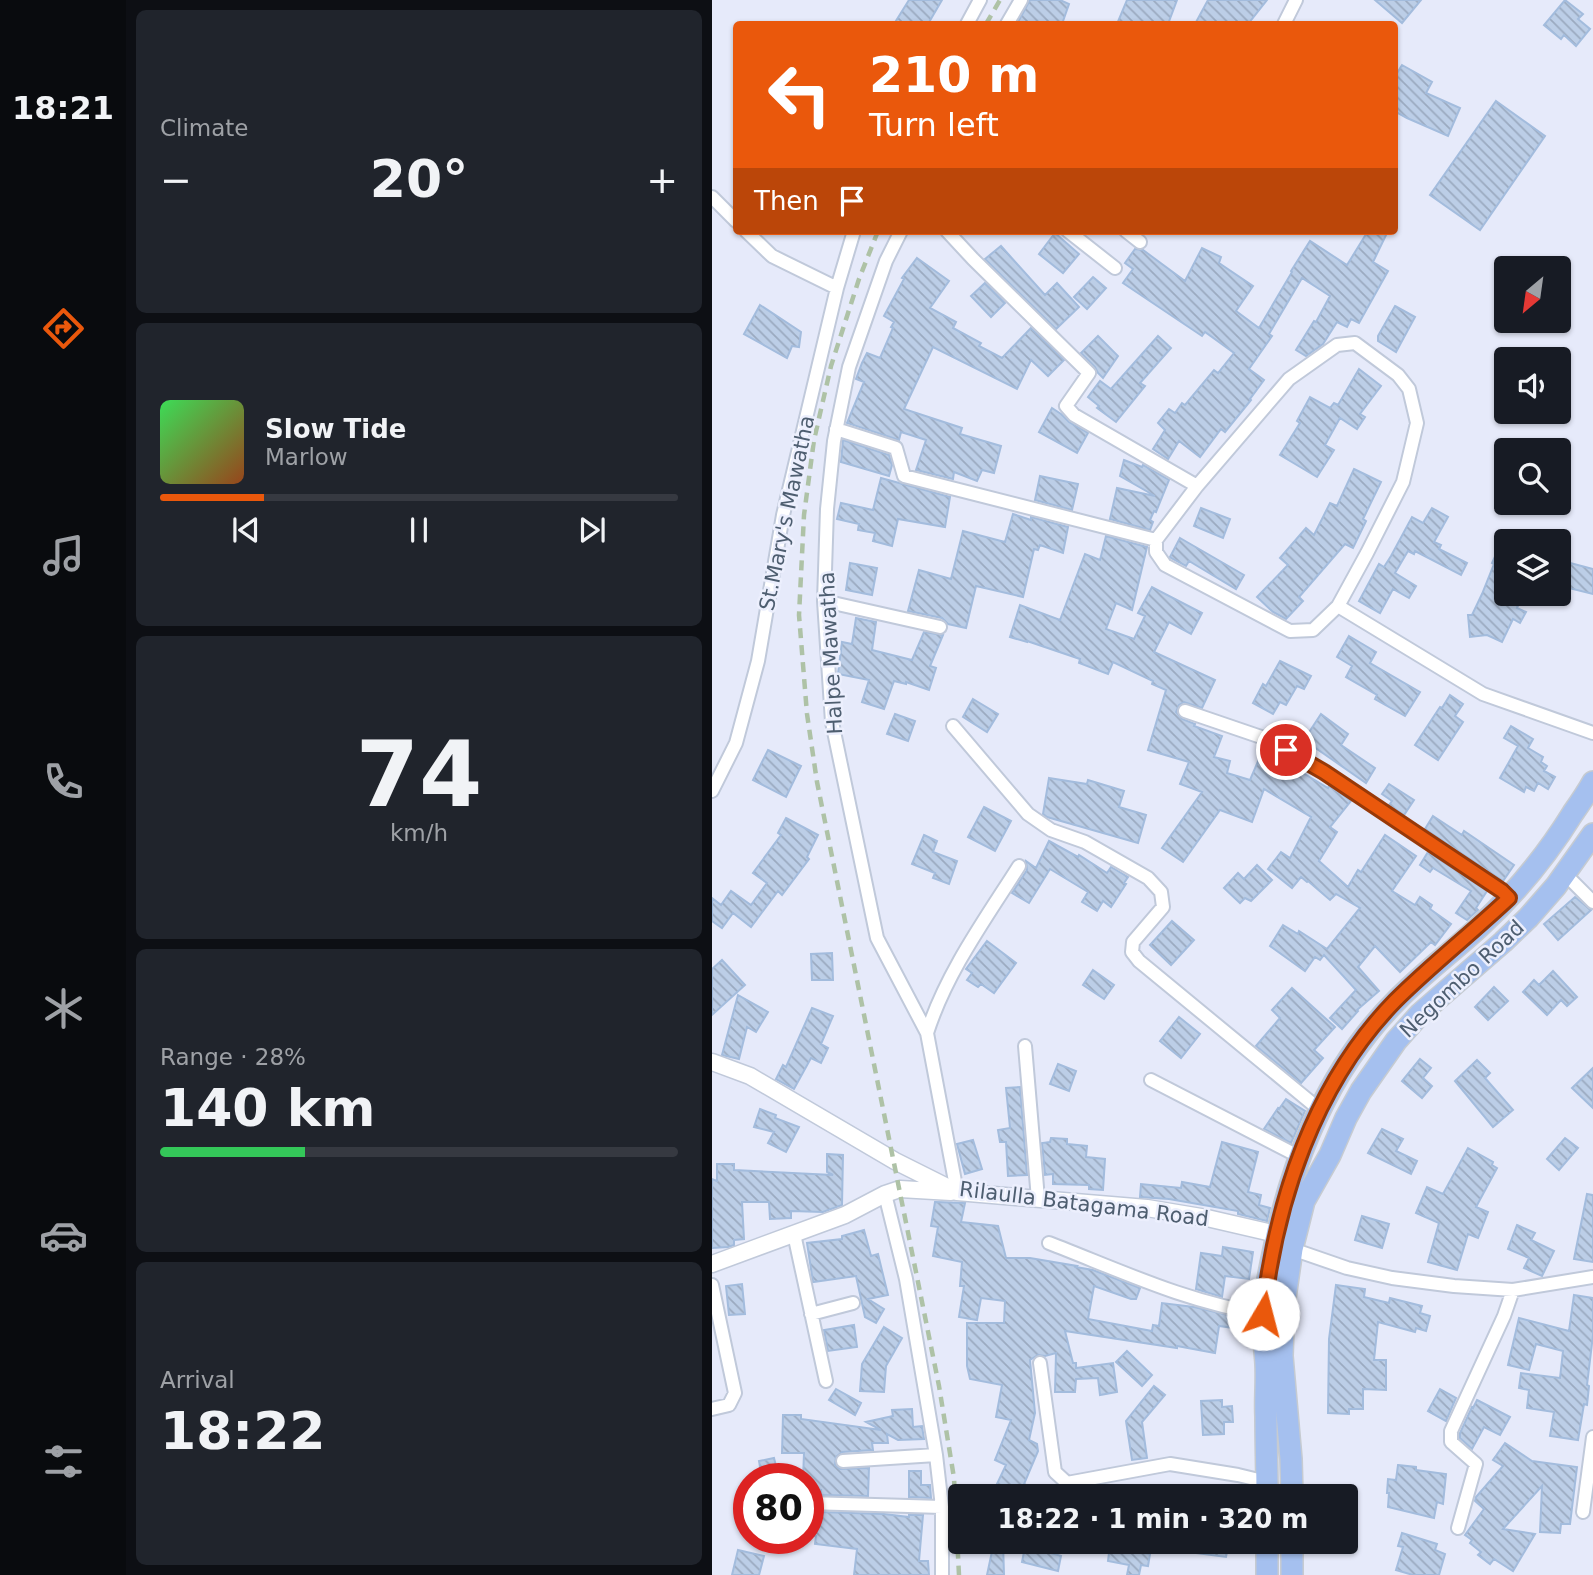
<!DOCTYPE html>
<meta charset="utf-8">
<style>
:root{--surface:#171b24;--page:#20242c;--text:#f1f3f6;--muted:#9ea1a6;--line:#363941;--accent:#ea580c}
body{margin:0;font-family:"DejaVu Sans",sans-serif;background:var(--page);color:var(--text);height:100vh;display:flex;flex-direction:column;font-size:26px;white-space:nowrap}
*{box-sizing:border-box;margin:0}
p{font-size:23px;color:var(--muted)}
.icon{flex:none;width:38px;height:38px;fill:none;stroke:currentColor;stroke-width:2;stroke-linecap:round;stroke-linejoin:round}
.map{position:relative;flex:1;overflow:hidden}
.drawer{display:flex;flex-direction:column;gap:10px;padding:10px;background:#0d0f14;width:586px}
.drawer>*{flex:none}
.banner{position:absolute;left:21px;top:21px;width:665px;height:214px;border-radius:7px;box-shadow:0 2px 5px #0004;background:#ea580c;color:#fff;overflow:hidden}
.needle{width:46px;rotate:209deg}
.tools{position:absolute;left:782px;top:256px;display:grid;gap:14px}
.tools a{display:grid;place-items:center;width:77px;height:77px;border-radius:7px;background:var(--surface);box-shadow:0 2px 5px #0004;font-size:35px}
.speed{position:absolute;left:21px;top:1463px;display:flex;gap:14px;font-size:35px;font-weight:700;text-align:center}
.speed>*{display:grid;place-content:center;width:91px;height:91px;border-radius:50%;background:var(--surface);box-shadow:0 2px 5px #0004;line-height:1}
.speed .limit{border:10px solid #d22;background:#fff;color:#111}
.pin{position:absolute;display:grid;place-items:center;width:60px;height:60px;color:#fff;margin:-30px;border:4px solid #fff;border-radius:50%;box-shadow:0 2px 7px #0007}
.me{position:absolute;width:77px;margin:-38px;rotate:8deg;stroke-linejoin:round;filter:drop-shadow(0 0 5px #0008)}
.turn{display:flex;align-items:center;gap:24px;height:147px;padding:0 21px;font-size:32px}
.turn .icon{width:91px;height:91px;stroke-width:2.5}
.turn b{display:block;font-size:49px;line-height:60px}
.then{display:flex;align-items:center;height:66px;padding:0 21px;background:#0003;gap:14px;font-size:26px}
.big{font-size:52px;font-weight:600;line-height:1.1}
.drawer .card{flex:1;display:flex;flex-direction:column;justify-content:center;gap:10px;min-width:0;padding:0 24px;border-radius:10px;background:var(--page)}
.drawer .dial{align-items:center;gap:0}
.dial b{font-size:91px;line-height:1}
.song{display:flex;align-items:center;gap:21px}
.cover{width:84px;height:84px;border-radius:10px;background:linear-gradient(135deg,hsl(130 70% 55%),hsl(20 70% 35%))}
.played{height:7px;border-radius:4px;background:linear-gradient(90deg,var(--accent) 20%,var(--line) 20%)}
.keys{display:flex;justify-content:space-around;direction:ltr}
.heat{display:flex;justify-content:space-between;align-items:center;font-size:38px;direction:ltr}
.charge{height:10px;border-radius:5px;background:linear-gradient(90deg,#34c759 28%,var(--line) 0)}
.trip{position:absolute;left:236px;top:1484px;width:410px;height:70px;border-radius:7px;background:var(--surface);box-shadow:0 2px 5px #0004;font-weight:600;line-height:70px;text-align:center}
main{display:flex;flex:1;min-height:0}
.dock{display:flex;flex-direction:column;width:126px;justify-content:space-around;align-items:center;background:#090b0e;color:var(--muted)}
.dock .icon{width:49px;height:49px}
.dock .current{color:var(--accent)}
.dock b{font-size:32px;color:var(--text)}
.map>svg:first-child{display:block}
.building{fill:url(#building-back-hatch);stroke:#a3bcdd;stroke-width:2}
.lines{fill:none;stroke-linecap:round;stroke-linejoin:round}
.minor-casing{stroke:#c0c9da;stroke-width:16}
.tertiary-casing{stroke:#c0c9da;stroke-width:19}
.trunk-casing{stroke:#c6cbd1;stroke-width:24}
.minor{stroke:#fff;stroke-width:12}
.tertiary{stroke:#fff;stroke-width:16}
.trunk{stroke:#a5c0ef;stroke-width:21}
.rail{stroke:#aec2a6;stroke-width:4.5;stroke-dasharray:10 7;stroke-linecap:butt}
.route-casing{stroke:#983908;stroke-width:18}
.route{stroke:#ea580c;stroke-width:12}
.labels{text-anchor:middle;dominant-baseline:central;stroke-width:5;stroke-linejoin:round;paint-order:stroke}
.street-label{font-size:21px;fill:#4e5e70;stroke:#eceffd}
</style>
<main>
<nav class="dock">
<b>18:21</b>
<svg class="icon current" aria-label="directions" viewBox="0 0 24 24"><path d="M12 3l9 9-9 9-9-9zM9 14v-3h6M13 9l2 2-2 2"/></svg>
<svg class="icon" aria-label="music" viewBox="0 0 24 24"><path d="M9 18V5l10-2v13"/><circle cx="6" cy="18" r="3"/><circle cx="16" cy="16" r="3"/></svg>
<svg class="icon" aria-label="phone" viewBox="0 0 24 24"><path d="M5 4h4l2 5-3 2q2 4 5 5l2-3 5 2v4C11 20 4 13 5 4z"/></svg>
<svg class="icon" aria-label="climate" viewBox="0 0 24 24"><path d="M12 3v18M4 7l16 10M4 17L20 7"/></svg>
<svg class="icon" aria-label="car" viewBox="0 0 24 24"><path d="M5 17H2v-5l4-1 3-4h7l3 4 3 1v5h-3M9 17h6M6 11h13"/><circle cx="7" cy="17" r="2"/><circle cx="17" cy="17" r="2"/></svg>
<svg class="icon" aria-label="filters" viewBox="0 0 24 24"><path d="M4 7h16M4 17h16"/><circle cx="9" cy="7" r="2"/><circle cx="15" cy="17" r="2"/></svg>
</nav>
<section class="drawer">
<div class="card"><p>Climate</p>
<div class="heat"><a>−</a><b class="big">20°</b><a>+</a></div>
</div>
<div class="card">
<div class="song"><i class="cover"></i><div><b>Slow Tide</b><p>Marlow</p></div></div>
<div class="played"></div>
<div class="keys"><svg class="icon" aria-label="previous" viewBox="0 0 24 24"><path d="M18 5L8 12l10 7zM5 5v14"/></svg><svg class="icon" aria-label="pause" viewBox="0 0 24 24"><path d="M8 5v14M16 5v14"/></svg><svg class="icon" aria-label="next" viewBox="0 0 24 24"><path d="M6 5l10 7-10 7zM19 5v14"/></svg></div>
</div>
<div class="card dial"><b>74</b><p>km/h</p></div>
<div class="card"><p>Range · 28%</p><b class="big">140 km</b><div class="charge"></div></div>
<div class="card"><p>Arrival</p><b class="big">18:22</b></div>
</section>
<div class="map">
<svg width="881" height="1575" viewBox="0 0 881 1575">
<defs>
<pattern id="building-back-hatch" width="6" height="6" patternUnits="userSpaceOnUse" patternTransform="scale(1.75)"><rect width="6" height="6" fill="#bccee7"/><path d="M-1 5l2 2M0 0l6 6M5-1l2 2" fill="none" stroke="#9baac0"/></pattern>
</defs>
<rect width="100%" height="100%" fill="#e6eafa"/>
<path class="building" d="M197,0H230L216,24H182Z
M318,0H348L357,4L350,24H305Z
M415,0H465L456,24H405Z
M496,0H555L536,24H483Z
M663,0H709L690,23Z
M853,0L871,14L866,19L878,29L864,46L852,35L849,39L832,25Z
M690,65L720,82L714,93L748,108L736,136L695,118L682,111V78Z
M784,101L833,136L768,230L718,195Z
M656,231H676L661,262L676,271L647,323L639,319L635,327L625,322L611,344L594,356L584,350L602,321L604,322L618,296L590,278L557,334L560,336L537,369L552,380L538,399L539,400L513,432L509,429L488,457L467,441L456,459L441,449L453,430L446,423L457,409L463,413L470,403L473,405L502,370L506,373L522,353L493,332L490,336L411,283L421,269L413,263L423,249L431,250L473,281L490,248L509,257L507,263L541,286L524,311L547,328L580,272L579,271L598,241L635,265Z
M343,233L367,254L351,273L327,254Z
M289,246L333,295L345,283L367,307L344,329L273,259Z
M205,258L237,281L218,308L244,322L241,328L269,343L267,346L290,358L319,328L352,360L336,376L319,360L305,389L221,347L192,409L250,428L248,434L289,446L282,473L270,470L265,481L242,472L241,479L204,470L214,440L189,432L187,440L135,423L152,382L144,379L150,363L155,353L168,358L181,328L179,327L182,322L172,316L192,279L190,278Z
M381,277L394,288L375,309L362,297Z
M273,283L293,303L279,317L259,296Z
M48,305L89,332L87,347L80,346L75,358L32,334Z
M683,306L703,317L684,352L666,341V336Z
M386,336L406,356L391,378L386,373L383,367L369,353Z
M446,336L459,348L428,383L433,386L404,422L385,408L387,406L376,397L388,381L399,389Z
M647,369L669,386L648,414L653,417L645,429L628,418L613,445L622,450L605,477L568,455L588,423L585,421L598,397L618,408L622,403L626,405Z
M340,408L349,414L357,422L376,433L365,453L327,432Z
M131,440L177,455L180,465L177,476L129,462Z
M412,460L430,467L431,465L457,480L444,512L442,511L438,520L441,522L438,530L398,519L405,488L443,496L408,476Z
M642,469L669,482L651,519L654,521L641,548L633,544L587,597L591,601L574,619L561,612L545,597L576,565L568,558L594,528L602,535L618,503L625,506Z
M328,476L366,484L360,510L323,500Z
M169,478L238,497L233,527L186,519L180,546L161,541L163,533L146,530L147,524L125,519L129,503L161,510Z
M489,508L518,519L511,538L482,526Z
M720,508L736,517L722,542L729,545L727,549L755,563L749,575L703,551L702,554L696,551L683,573L704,586L697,598L681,589L668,613L647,601L667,564L672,567L679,556L700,517L711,523Z
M301,514L319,520V517L356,527L351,553L328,545L326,550L322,549L311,597L264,586L254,628L236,624L230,618L196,611L207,570L239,579L251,531L293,542Z
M794,533V595L808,601L805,608L814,612L808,623L801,619L790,642L775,635L758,637L756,615H760L770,594L782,564L780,563Z
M394,536L435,547L420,610L404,603L394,629L422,639L433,616L426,613L440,587L490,613L479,634L457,622L442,652L503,680L490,708L472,702L467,705L464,712L470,719L483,724L482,726L510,736L502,757L518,761L515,773L538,780L547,759L583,775L586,770L616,788L617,786L634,797L639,801L618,827L625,832L607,861L636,887L646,870L649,872L673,835L704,856L680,891L703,905L708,897L720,905L718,909L739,924L723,945L719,942L688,972L663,946L646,967L667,991L645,1010L646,1011L630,1029L618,1018L644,990L612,955L608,960L603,957L593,971L558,946L571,925L586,934L587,931L615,949L648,908L624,894L618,900L596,881L595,882L589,877L580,888L556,869L569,852L578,858L599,817L552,789L540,822L508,810L471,862L450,848L490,792L468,784L477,762L436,750L454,690L440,684L441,681L401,662L396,674L367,663L368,659L315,641V642L298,637L308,605L348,620L373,554L388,560Z
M468,538L532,575L524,589L477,561L474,566L459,558L458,557Z
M847,560L881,569V594L849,586L851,579L847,578Z
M138,563L165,568L160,595L134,590Z
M144,618L164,622L160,650L200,660L212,632L231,635L218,666L224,668L217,690L194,682V684L182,681L172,709L150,702L157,680L126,674L130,642L140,644Z
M637,636L664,652L658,663L708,692L693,716L663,699L665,695L634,677L640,666L625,657Z
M568,661L599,676L592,689L585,686L574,705L568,702L561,714L541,703L551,684L554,686Z
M738,695L751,704L743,716L751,722L726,760L703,745L728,707L730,708Z
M261,699L286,714L275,732L251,717Z
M183,714L203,721L196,741L175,734Z
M609,714L636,734L629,745L663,768L654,783L592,740Z
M799,726L821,739L816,748L831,757L829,762L835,766L832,771L843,777L836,789L826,783L822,791L814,787L812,792L788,778L806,746L792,738Z
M56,750L89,766L74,797L41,780Z
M337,778L375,784L376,780L412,791L407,807L434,815L426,843L335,817L331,814Z
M677,784L702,800L692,815L677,805L680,801L670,794Z
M272,807L299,821L283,851L256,837Z
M721,816L750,835L752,831L802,865L791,881L713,829Z
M74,818L106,835L95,857L97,859L70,895L66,891L39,927L21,913L10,928L0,921V898L9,905L19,891L39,905L55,883L41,873L69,835L66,833Z
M212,835L225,841L221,852L245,861L237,884L221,878L223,873L200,864Z
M337,841L366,857L367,855L395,873L399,867L416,877L412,883L414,884L399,907L391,901L385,911L370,902L376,892L338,869L317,903L300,893L315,870L314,861L324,868Z
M716,852L775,891L764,908L766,910L755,920L744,913L759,891L721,868L718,872L708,865Z
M545,865L560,880L539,901L533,898L528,903L512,888L526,873L532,879Z
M863,897L879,910L846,940L832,924Z
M460,921L482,940L459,965L438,945Z
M275,941L304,963L282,993L269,984L266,987L255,980L260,973L254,969Z
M120,953L121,980H100L99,954Z
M10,960L33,985L0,1015V969Z
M381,970L402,985L392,999L371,985Z
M841,971L865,997L855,1006L849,1000L835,1015L811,992L822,980L827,985Z
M782,987L796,1001L776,1020L763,1007Z
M580,988L623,1027L602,1050L611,1058L589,1083L544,1046L568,1018L560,1010Z
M26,995L56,1012L44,1032L35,1027L27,1059L10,1055Z
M100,1008L121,1016L109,1044L116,1048L109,1063L99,1058L82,1089L64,1079L71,1065L74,1067Z
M467,1017L488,1034L469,1058L448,1041Z
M708,1059L719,1068L711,1078L720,1086L710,1098L690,1081Z
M765,1060L778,1073L773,1078L801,1110L781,1127L743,1081Z
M346,1064L364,1071L357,1091L338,1084Z
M881,1068V1108L860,1088Z
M308,1087L315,1175L296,1176L294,1142H288L286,1130L298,1128L294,1088Z
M574,1099L593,1111L579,1143L552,1129L566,1108L567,1109Z
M48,1109L64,1115L63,1118L87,1127L74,1152L56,1143L62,1132L42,1127Z
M670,1129L691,1139L684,1151L705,1161L699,1174L656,1153Z
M339,1138L355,1139V1144L375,1146L374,1157L393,1159L391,1190L377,1189V1185L341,1184V1174L333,1175L330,1143L338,1142Z
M853,1138L866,1148L847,1170L835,1159Z
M261,1140L270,1169L253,1174L245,1144Z
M510,1142L546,1152L536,1192L549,1195L547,1205L558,1208L555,1221L526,1214V1211L457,1199L428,1197L429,1184L469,1188L470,1182L498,1187Z
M756,1148L781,1162L780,1165L785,1168L764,1207L776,1212L766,1238L756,1234L745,1270L716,1262L727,1223L704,1213L715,1187L731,1194Z
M115,1154L131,1155L130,1205L111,1212L79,1211V1218L58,1219L57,1202H30L32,1239L22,1240V1245L16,1247L0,1248V1179L5,1181V1164H22V1170L121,1175L115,1172Z
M875,1194L881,1195V1262L862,1259Z
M223,1202L253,1203L249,1222L286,1226L294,1258H318L365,1266L364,1267L381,1270L428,1288L424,1299H419L382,1286L376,1319L440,1331L441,1325L447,1326L450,1303L482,1307L537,1320L536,1330L507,1326L503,1353L465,1346V1348L353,1331L361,1363H364V1368L401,1363L405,1392L388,1395L386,1378L364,1379L363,1392H343L344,1353L333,1356L326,1355L318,1360L323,1413L317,1440L325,1444L326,1451L312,1484L337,1496H307L284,1486L294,1465L283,1460L299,1420L284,1417L290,1385L258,1379L255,1366V1323H292L293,1301L269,1298L265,1320L247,1317L252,1286H248L250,1262L221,1256L226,1227L219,1226Z
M650,1216L677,1224L670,1248L643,1240Z
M805,1225L823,1233L819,1240L842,1251L830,1276L812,1268L817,1258L796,1249Z
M152,1230L159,1256L166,1254L176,1295L156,1299L172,1309L164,1323L153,1317L144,1276L101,1282L95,1243L130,1239V1236Z
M511,1247L541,1252L537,1279L513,1276L510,1297L484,1289L489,1253L510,1256Z
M30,1284L33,1314L17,1315L14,1286Z
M624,1285L653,1289L652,1297L677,1303L678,1298L710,1306L708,1313L718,1316L714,1331L704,1328L703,1332L666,1322L662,1360H674V1390L651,1389V1409H637V1414L616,1413L617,1339Z
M862,1295L881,1298V1335L875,1385L877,1386L875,1405L872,1404L866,1440L838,1436L842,1412L815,1408L817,1390L807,1388L809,1373L848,1378L851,1351L824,1344L817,1370L796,1365L807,1318L857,1331Z
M142,1325L145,1347L116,1351L112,1330Z
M172,1327L190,1338L174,1366L172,1392L148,1391L150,1364Z
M415,1351L440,1375L430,1386L404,1362Z
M442,1386L453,1395L430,1422L435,1458L420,1460L414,1421Z
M124,1389L149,1403L143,1415L117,1400Z
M728,1389L744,1398L734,1421L716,1411Z
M510,1400V1407L520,1406L521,1422H512V1434L491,1435L489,1401Z
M765,1400L798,1417L788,1435L772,1427L760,1449L748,1438V1433L760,1407L761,1408Z
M200,1409L201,1427L210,1426L212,1439L186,1440L175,1434L176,1443H160L161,1450L130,1452L124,1457L123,1465L128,1469L157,1468L156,1496L109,1495V1490L96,1489V1479H91L92,1453H70L71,1415H89V1419L169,1430L154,1422L181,1416L180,1410Z
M793,1443L820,1461L865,1467L858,1524H849L848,1533L828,1532L830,1486L791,1529L823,1534L801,1571L782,1559L778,1564L766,1555L769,1552L758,1543L760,1540L753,1535L772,1509L763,1501L764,1497L791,1466L781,1460Z
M62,1458L66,1474L50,1478L47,1461Z
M686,1465L704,1467V1470L734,1474L731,1504L725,1502L722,1518L676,1507L677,1493H675L676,1479L684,1480Z
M197,1471H209V1485H218L219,1498L197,1497Z
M107,1512L172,1514L197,1517V1515H211L207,1561H216L217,1575H142L145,1549L103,1544L104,1536H96V1521H106Z
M690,1533L725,1544L723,1550L733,1554L727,1575H701L684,1570L691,1547L686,1546Z
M282,1542H291L292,1575H275Z
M314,1542H338L336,1552L349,1556L346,1571L310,1562Z
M461,1542H517L514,1557L460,1550Z
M398,1545L431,1550V1553L438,1554L436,1566L429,1565L427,1575H415L417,1565L396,1561Z
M26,1550L52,1556L47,1575H20Z"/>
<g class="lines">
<defs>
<path id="minor" d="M255,24L268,0
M295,24L309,0
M572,24L584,0
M0,197L24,221
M34,231L60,256L125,288
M189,231L174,261L137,367L122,441L115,509L112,601L120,722L165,938L215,1033L245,1192
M235,231L261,259L377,373L354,406L362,415L485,486
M356,231L403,268
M414,231L428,242
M643,343L686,375L697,389L705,423L691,482L655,553L626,606L601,630L578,631L453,565L444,552V540L485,486L577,379L625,345Z
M124,429L184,448L192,476L444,540
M112,601L228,627
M626,606L771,694L881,733
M473,711L555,739L612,772L790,891L797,898
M241,726L316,814L339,830L373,842L436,878L449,892L451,907L421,942L420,952L427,961L608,1110
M0,791L24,743L46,661L71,515L125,288L142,231
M853,874L881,902
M215,1033C234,973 274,918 307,866
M313,1046L326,1199
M439,1080L588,1157
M173,1194L194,1279L224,1455L230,1507V1575
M82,1234L114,1381
M337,1243C407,1270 476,1303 551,1314
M580,1249L635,1268L680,1278L742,1286L801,1290L881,1277
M0,1285L23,1393L17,1405L0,1409
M99,1314L141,1303
M328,1363L343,1472L355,1483L458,1464L526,1475L555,1482
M131,1461L224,1455
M96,1503L230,1507
M871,1512L881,1437
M746,1528L764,1464L739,1442V1431L792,1316L801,1290"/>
<path id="tertiary" d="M0,1062L38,1076L183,1161L245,1192L435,1208L495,1218L564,1234
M0,1264L133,1215L173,1194L188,1189L239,1192"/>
<path id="trunk" d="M555,1496C555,1470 554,1443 554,1417C553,1399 555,1382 554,1364C553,1347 550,1329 551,1311C553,1292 557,1273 561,1254C579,1161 617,1068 684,1001C710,974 740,952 767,927C804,893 835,855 861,813C868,803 875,793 881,782
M580,1496L579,1459L570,1356L571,1327L572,1305L580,1249L592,1201L618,1155L634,1118L649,1091L684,1041L708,1014L791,942L816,918L844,886L881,834
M555,1575V1542
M580,1575V1542"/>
</defs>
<use href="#minor" class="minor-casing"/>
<use href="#tertiary" class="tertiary-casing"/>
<use href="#trunk" class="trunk-casing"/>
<use href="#minor" class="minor"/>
<use href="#tertiary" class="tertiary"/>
<use href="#trunk" class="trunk"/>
<path class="rail" d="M274,24L288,0
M166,231L147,279L119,366L102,440L92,515L87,615L95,714L105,782L227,1386L242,1478L247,1575"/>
</g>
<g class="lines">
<defs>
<path id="route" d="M551,1314C564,1201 602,1084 683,1001C719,965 760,933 797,898L790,891L612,772L574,750"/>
</defs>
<use href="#route" class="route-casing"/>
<use href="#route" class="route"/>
</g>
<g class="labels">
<g class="street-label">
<text transform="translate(75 513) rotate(-78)">St.Mary's Mawatha</text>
<text transform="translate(119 653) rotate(-93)">Halpe Mawatha</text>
<text transform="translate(750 979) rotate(-43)">Negombo Road</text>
<text transform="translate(372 1204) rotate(7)">Rilaulla Batagama Road</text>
</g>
</g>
</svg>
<div class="tools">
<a><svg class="needle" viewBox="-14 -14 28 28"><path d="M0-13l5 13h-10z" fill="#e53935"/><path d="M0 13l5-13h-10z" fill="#9ea1a6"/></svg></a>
<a><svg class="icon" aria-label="sound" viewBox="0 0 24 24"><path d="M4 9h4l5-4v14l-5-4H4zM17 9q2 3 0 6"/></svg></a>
<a><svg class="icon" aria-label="search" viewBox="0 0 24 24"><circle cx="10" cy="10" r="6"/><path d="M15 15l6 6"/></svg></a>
<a><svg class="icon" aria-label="layers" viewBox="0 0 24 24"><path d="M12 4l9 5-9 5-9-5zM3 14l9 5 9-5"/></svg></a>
</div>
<div class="speed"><div class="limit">80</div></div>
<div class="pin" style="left:574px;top:750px;background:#d93025"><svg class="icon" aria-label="arrive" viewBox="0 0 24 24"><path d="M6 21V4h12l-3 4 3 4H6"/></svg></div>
<svg class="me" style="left:551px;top:1314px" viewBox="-20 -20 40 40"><circle r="19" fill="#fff"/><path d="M0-13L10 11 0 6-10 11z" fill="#ea580c"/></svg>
<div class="trip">18:22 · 1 min · 320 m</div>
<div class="banner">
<div class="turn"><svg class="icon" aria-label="left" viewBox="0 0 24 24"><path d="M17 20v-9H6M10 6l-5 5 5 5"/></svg><div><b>210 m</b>Turn left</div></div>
<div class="then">Then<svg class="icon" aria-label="arrive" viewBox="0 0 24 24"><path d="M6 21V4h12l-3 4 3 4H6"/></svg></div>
</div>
</div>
</main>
